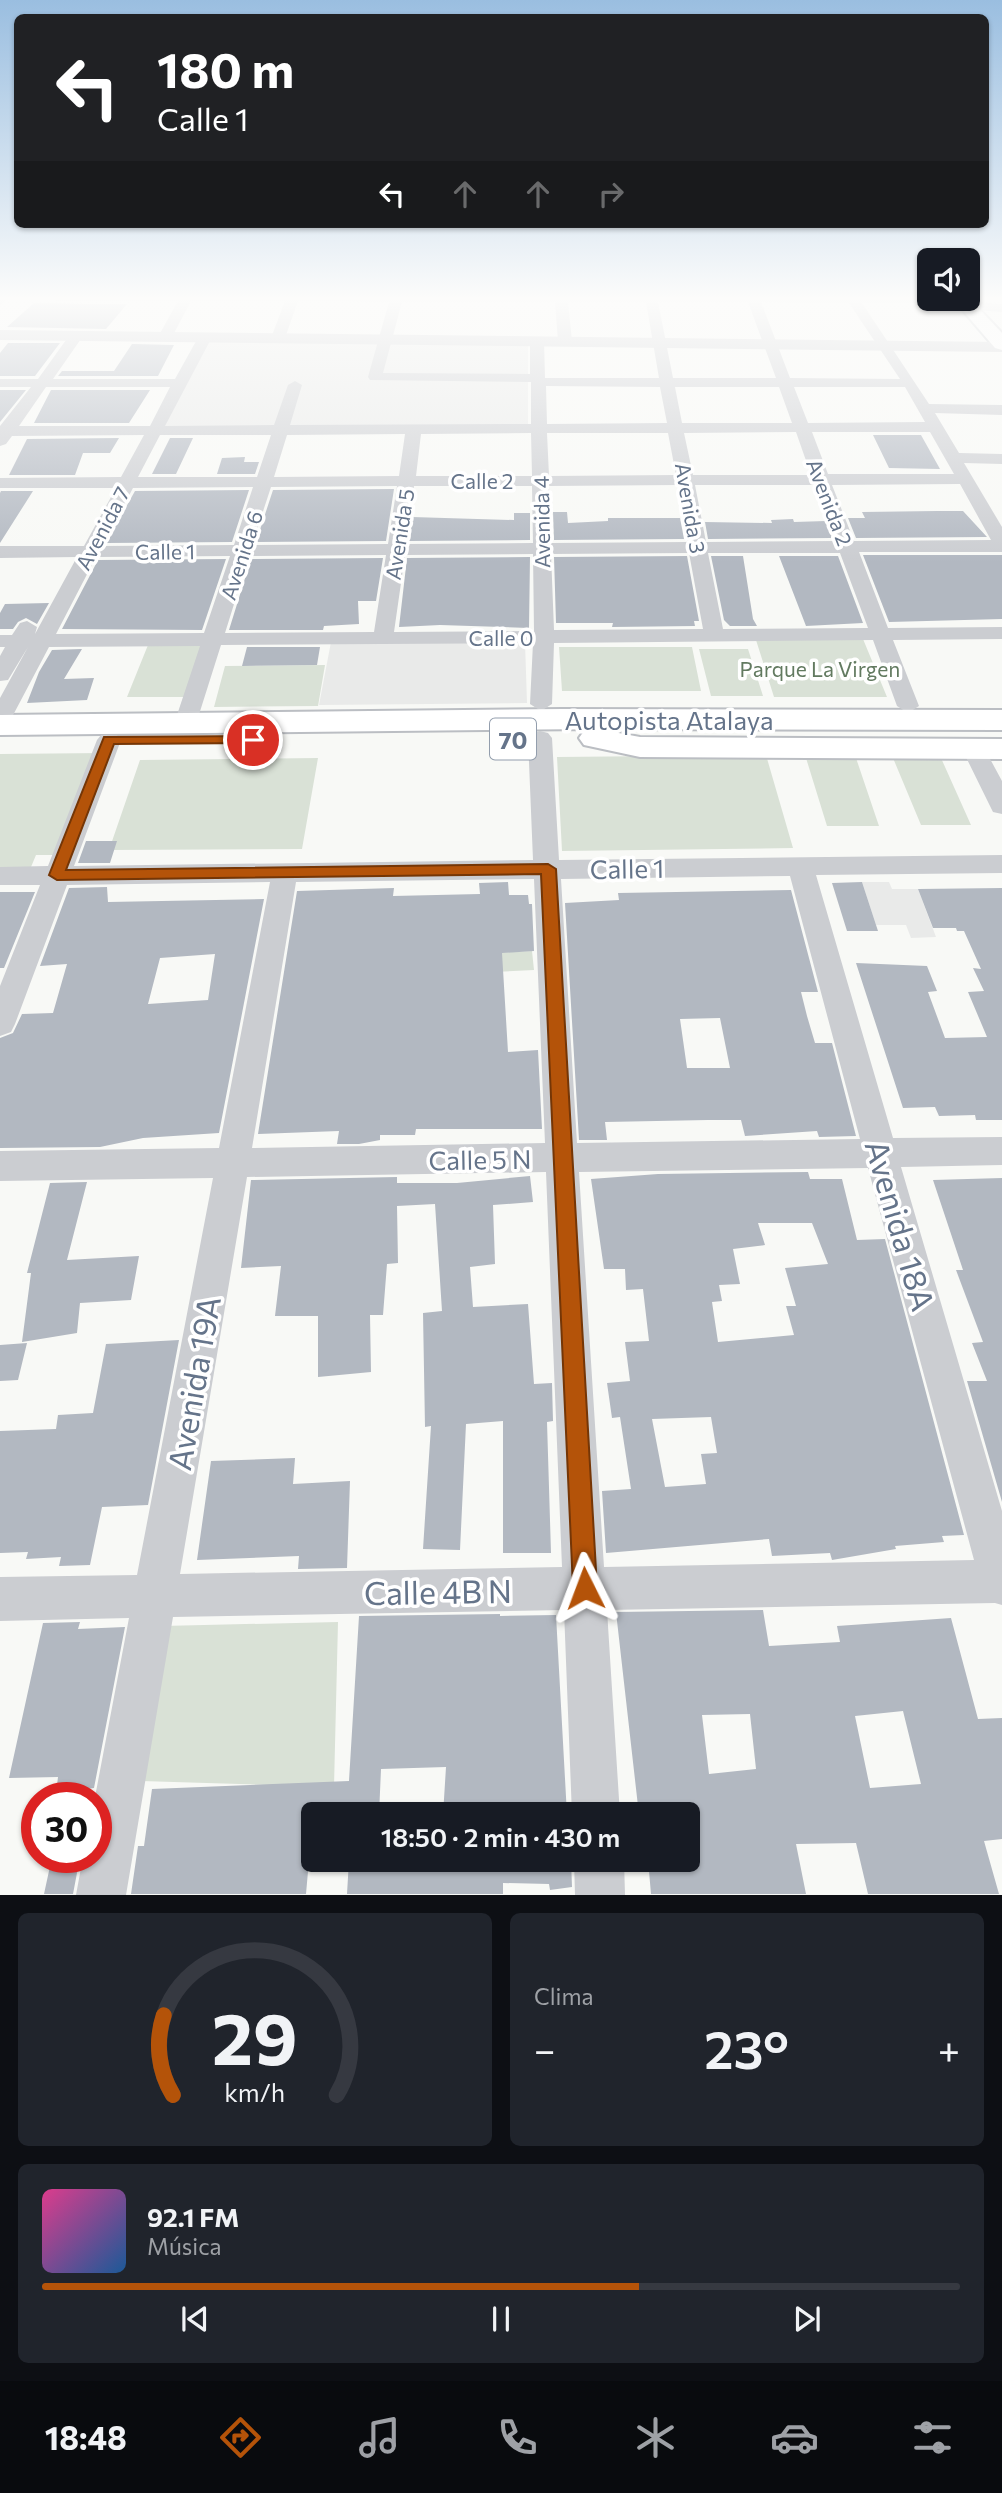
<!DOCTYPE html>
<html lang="es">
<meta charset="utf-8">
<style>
:root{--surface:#171b24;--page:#20242c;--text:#f1f3f6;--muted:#9ea1a6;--line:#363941;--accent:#b45309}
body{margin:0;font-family:Commissioner,sans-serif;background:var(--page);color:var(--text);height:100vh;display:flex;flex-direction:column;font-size:26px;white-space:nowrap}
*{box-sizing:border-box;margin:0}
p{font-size:23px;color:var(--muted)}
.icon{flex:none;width:38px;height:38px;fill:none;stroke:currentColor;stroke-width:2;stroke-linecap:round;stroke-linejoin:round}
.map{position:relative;height:1895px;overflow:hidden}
.sheet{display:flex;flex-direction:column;gap:18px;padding:18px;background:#0d0f14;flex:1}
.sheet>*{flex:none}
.top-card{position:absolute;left:14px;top:14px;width:975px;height:214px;border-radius:10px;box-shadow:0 2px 5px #0004;background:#202124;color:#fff;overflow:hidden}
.controls{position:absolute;left:917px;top:248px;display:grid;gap:14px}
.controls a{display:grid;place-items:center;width:63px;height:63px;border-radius:10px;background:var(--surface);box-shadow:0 2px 5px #0004;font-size:35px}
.speed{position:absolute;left:21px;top:1782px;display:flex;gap:14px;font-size:35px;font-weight:700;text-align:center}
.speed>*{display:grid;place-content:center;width:91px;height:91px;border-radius:50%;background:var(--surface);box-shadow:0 2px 5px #0004;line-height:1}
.speed .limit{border:10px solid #d22;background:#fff;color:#111}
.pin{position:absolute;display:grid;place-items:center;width:60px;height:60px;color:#fff;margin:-30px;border:4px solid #fff;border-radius:50%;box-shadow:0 2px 7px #0007}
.me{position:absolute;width:77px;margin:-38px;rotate:357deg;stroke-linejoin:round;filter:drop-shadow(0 0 5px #0008)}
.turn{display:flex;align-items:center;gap:24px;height:147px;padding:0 28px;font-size:32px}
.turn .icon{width:91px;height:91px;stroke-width:2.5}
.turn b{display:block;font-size:49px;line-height:60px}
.lanes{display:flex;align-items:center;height:66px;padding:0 28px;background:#0003;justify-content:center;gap:35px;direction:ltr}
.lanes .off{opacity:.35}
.big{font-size:52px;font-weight:600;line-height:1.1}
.sheet .tile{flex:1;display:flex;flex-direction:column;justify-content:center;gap:10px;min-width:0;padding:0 24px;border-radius:10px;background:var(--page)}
.sheet .dial{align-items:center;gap:0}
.dial svg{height:182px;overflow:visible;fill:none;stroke:var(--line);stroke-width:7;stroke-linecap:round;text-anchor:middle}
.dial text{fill:var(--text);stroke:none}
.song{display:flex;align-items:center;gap:21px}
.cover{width:84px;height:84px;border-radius:10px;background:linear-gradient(135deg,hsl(330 70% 55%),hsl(210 70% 35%))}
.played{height:7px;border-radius:4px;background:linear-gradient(90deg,var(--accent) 65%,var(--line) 65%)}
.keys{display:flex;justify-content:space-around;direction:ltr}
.heat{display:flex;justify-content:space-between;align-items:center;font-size:38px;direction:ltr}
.sheet .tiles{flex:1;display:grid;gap:18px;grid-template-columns:1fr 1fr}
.tile:last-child{grid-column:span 2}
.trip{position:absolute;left:301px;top:1802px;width:399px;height:70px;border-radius:10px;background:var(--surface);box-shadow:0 2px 5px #0004;font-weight:600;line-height:70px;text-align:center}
.tabs{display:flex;height:112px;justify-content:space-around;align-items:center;background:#090b0e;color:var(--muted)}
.tabs .icon{width:49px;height:49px}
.tabs .selected{color:var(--accent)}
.tabs b{font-size:32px;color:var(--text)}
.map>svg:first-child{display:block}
.built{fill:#e9eae9}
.green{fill:#d9e1d6}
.building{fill:#b2b8c1;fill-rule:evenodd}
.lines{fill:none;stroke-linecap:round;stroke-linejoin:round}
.secondary-casing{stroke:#bcc0c6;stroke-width:4}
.primary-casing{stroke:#bbbec3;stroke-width:4}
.minor{fill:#cbcdd1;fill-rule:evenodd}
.tertiary{fill:#cbcdd1;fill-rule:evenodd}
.secondary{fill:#fff;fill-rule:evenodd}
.primary{fill:#fff;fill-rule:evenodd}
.route{fill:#b45309;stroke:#753606;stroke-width:2}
.labels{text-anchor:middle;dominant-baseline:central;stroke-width:7;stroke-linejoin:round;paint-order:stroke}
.far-street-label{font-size:21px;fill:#65748a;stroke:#fff}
.far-park-label{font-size:21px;fill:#627a60;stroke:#fff}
.shield{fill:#fff;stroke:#939ead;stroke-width:2}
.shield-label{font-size:24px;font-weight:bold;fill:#65748a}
.street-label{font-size:26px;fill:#65748a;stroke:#fff}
.near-street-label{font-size:32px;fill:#65748a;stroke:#fff}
</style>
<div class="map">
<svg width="1002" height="1895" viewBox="0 0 1002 1895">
<rect width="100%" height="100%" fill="#f8f9f6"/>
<path class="built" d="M208,341L528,345V425L162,427Z
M331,642H525L527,703L319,705Z
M862,882H889L892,889H918L936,937L911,938L906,925H876Z"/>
<path class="green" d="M863,639L887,697H774L756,640Z
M205,644L184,697H127L148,645Z
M559,647H692L701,691H562Z
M699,649H748L763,696H711Z
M325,665L318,706L214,707L225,666Z
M104,753L60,855H36L31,867H0V754Z
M766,755L793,848L562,851L557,757Z
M318,758L302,849L109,850L140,760Z
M806,758H856L879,826H827Z
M893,758H941L971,825H921Z
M532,951L534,970L452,974L451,955Z
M338,1622L334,1787L141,1781L162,1626Z"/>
<path class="building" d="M34,303L92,304H127L106,329L7,327Z
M8,343H60L35,376H0V353Z
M132,344L174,345L158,376H58L62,371H114Z
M0,390H26L0,422Z
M51,390H150L129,423H34Z
M873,435H921L940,469L889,468Z
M119,438L110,453H83L75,475H9L27,439Z
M170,438H193L176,474H152Z
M245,457L244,462H259L255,474H217L222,458Z
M394,489L386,541L256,542L273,490Z
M249,490L232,542L106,543L135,491Z
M1,491H33L0,543V493Z
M937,511H963L987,537L856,538L848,518H865L862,512Z
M553,512H567L568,523L608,521V518H680L684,539L554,540Z
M514,513H530V540L409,541L412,517L514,520Z
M793,519L794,522L826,521L832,538L708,539L705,522L772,523L771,520Z
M863,555H1002V619L889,622Z
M687,556L699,621H694L695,626L612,627L613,623H556L554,557Z
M711,556H743L753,619L757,626H730L724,620Z
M779,556H838L863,623L806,626Z
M530,557L529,628L440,625L399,627L407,558Z
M383,558L376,601H358L359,624L324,626L323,630H229L251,559Z
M226,559L202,630L62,629L98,560Z
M49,603L37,624L26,618L18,622L13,629H0V613L5,604Z
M247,647H320L317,665L242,666Z
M82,649L64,679L94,678L87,700L27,703L39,672L52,650Z
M86,841H117L110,863H78Z
M508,882L509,895H528L529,904H532L534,951L502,953L508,1052L538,1050L542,1129H416L415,1135H380V1140L359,1144H337L339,1131L258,1134L297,891L394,888L393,896L480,894L479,883Z
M862,882L878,931H847L832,883Z
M107,887L108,902L264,899L219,1133L143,1138L100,1147L0,1148V1038L13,1033L22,1014L53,1013L67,964L40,966L69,888ZM215,954L208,1000L148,1004L160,958Z
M1002,888V1120H976L975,1115L939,1116L935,1107L903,1108L856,963L927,966L937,991L928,992L945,1038L987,1037L968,992L984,991L973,968L981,969L964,931H957L956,928H933L918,889Z
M791,890L818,992H801L807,1016L815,1043H832L856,1136L819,1137L817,1131L745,1136L741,1120H708L605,1122L607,1140H579L565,903L619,900L618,893ZM720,1018L730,1068H687L680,1019Z
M0,892H35L4,968H0Z
M808,1172L810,1179H842L857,1240L885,1239L964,1535L942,1536L944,1542L895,1546L896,1549L832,1560L830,1553L772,1556L769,1539L606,1553L602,1491L631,1489L620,1417L612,1418L607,1383L630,1381L625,1342L649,1341L643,1289L626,1290L625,1269H604L591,1179L658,1174ZM758,1223H812L828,1264L785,1268L796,1306H786L794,1335L718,1342L712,1302L722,1301L719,1285L740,1284L733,1249L765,1245ZM711,1417L717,1453L701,1454L706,1484L665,1487L652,1419Z
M530,1176L533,1202L493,1205L495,1264L470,1267L473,1307L528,1304L534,1384L552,1383L553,1421L547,1422L551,1553H503V1421L466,1424L460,1550L423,1549L431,1426L425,1427L423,1313L442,1311L435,1204L397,1206L398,1263L387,1264L383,1315H370L371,1372L318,1377V1316H275L281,1266L241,1268L251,1180L397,1177V1183H457Z
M1002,1178V1502L967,1381H987L972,1343L983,1342L956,1270H963L933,1180Z
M87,1182L67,1260L139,1256L131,1300L80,1303L77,1333L22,1342L31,1273H27L50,1183Z
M179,1340L148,1505L102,1507L90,1565L59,1566L61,1557L26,1559L28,1552L0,1553V1431L56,1429L58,1415L93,1413L106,1344Z
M27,1343L18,1380L0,1381V1345Z
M295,1458L293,1484L350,1481L347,1568L298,1569L299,1556L197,1560L211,1461Z
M763,1610L769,1646L840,1642L837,1626L951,1618L978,1719L1002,1718V1839L984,1841L999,1894H868L856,1843L796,1844L806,1894H651L648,1860H688V1815H639L616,1612ZM903,1711L921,1784L870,1788L855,1716ZM750,1714L756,1769L709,1774L702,1715Z
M500,1614V1616L556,1615L567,1815H443L446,1767L381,1769L379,1815H313L306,1894H131L138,1846H144L152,1789L349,1781L359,1616Z
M80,1622L78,1629L125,1627L94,1788L56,1793L58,1777L9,1778L43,1623Z
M52,1857H80L73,1894H44Z
M349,1860H571L572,1887L550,1890L549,1884L503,1883V1894H347Z"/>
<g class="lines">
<defs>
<path id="secondary" d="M968,297L1002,333V350L995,348L953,299Z"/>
<path id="primary" d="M563,709L1002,710V730L597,729L640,737L1002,739V759L640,757L584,745L579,738L584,731L593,729L0,735V715Z"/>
</defs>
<use href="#secondary" class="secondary-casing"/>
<use href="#primary" class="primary-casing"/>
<path class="minor" d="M0,297H9L0,305Z
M50,297L935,299L929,303H862L929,404L1002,405V415L935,413L959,453L1002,454V464L964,463L1002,527V552H859L888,628L1002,627V639L893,640L919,706L908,713L897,706L873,640L554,643L552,704L541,711L530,704L533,643L221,645L196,724L193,729H177L174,724L200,646L49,647L11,719L0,726V698L28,647L8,680L0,681V656L5,647H0V635H12L20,623L27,621L37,627L35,634L77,557L0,558V546H84L116,488H0V478L121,477L144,435L12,436L6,444L0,446V426L31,387H0V379H38L71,333L83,336L53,379H175L200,334H210L212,337L165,426L274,425L288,385L295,381L302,385L290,425L531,424V382L370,380L368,377L389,302L298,301L285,338L278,342L271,338L285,301H191L172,337L165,341L158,337L178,301H56ZM402,302H555L558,341L565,345L572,341L568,302H646L659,378H545L544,341L537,337L530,341V374L383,373ZM658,302H748L776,378H673ZM761,302L849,303L900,379L790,378ZM546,386L660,387L667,423L547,424ZM46,387H170L150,426H19ZM675,387H779L792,423H682ZM794,387H905L925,422L808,423ZM796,432L811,475H693L684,433ZM812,432H930L954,474H828ZM531,433L532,476H416L421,434ZM547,433H668L676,475L549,476ZM405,434L399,476L274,477L287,435ZM160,435H271L257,477H138ZM960,484L991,540L854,541L832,485ZM678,485L687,542L551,543L549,486ZM695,485H815L836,541L706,542ZM397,486L388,544L252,545L271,487ZM414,486H532L533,543L406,544ZM253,487L234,545L102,546L133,488ZM689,553L703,629L554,630L551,554ZM708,553H840L868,628L723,629ZM533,554L534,631L394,632L405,555ZM386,555L374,632L225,633L249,556ZM230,556L204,633L56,634L96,557Z
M968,302L1002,304V312L963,309L962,306Z
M540,731L548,733L552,738L559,860L1002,855V873L816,875L893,1138L1002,1137V1165L901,1167L1002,1511V1605L995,1603L607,1610L620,1815H572L564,1610L173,1617L126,1895H76L83,1857H96L95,1797L129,1618L0,1621V1577L137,1575L213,1178L0,1181V1151L219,1148L270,882L67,885L15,1024L11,1032L0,1036V986L40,885H0V867L48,866L97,740L101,735H117L121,740L74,866L533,860L528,738L532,733ZM790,876L860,1139L577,1143L561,879ZM534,879L545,1143L252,1148L296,882ZM868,1168L974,1560L604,1567L579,1172ZM546,1172L562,1567L180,1574L247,1177Z
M974,742L982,744L1002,781V814L993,812L990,806L962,749L966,744Z
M574,1860H624L625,1895H575Z"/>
<path class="tertiary" d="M0,330L1002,342V352L0,340Z"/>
<use href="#secondary" class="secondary"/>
<use href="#primary" class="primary"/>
</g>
<linearGradient id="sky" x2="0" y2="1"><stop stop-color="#9abee0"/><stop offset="0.53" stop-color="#fcfcfb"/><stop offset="1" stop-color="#fcfcfb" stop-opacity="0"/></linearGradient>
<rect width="1002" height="563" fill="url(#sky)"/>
<path class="route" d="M253,736L260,740L258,743L114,744L66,870L548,864L556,869L597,1588L593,1597L585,1601L576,1597L573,1588L541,874L57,880L49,875L104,737Z"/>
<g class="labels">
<g class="far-street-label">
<text x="482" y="480">Calle 2</text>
<text transform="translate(830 502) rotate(69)">Avenida 2</text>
<text transform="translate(691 508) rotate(80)">Avenida 3</text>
<text transform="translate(541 522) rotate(-91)">Avenida 4</text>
<text transform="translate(102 528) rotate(-62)">Avenida 7</text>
<text transform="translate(399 534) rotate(-81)">Avenida 5</text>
<text transform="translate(165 551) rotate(-1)">Calle 1</text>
<text transform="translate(241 555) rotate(-72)">Avenida 6</text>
<text x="501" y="637">Calle 0</text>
</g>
<g class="far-park-label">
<text x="820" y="668">Parque La Virgen</text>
</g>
<rect class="shield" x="490" y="718.5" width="46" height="41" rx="5"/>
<g class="shield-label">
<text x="513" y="739">70</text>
</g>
<g class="street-label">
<text x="669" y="719">Autopista Atalaya</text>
<text transform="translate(627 868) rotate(-1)">Calle 1</text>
<text transform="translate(480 1159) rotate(-1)">Calle 5 N</text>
</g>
<g class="near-street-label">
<text transform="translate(901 1225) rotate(74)">Avenida 18A</text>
<text transform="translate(193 1383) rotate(-80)">Avenida 19A</text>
<text transform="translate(438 1591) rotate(-1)">Calle 4B N</text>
</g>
</g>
</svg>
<div class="controls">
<a><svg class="icon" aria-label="sound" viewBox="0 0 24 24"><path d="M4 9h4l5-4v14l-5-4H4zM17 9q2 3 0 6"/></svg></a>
</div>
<div class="speed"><div class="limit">30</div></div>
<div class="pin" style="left:253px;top:740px;background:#d93025"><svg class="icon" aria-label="arrive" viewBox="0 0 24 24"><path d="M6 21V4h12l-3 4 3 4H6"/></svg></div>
<svg class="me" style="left:585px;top:1588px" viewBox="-20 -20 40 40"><path d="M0-17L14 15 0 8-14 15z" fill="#b45309" stroke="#fff" stroke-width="4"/></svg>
<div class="trip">18:50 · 2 min · 430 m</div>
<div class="top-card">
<div class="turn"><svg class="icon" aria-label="left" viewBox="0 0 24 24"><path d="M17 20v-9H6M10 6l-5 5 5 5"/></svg><div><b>180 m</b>Calle 1</div></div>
<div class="lanes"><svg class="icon" aria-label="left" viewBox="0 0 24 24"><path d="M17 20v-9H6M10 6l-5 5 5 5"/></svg><svg class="icon off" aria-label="ahead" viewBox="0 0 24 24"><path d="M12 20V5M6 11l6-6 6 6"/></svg><svg class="icon off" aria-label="ahead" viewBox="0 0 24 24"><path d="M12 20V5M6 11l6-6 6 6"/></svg><svg class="icon off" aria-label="right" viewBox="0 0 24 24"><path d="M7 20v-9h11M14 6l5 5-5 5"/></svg></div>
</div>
</div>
<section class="sheet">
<div class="tiles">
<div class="tile dial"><svg viewBox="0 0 100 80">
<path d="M14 69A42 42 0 1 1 86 69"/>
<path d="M14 69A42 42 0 0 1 10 34" stroke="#b45309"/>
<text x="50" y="56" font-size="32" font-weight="700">29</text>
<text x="50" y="72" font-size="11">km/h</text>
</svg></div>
<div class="tile"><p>Clima</p>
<div class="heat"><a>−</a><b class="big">23°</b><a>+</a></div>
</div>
<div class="tile">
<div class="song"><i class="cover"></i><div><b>92.1 FM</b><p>Música</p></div></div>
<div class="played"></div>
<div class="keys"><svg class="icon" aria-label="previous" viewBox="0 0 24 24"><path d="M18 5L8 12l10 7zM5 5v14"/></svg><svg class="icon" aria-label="pause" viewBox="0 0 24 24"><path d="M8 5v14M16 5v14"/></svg><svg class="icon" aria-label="next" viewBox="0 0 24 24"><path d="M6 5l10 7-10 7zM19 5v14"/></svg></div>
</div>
</div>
</section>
<nav class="tabs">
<b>18:48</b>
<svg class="icon selected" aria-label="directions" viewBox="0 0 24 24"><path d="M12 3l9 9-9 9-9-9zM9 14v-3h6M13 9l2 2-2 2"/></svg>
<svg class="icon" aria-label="music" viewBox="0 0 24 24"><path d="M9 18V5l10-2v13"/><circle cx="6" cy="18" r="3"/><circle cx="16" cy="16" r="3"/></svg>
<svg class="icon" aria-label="phone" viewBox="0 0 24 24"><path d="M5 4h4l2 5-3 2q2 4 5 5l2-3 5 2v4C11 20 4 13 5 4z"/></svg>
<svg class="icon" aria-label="climate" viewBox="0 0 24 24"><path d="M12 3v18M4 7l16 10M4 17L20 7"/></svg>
<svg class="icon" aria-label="car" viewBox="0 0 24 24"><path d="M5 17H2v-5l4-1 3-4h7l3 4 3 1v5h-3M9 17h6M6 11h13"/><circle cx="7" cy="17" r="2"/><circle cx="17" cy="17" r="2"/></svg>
<svg class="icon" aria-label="filters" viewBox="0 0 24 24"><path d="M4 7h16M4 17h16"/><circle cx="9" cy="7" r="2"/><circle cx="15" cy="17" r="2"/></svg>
</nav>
